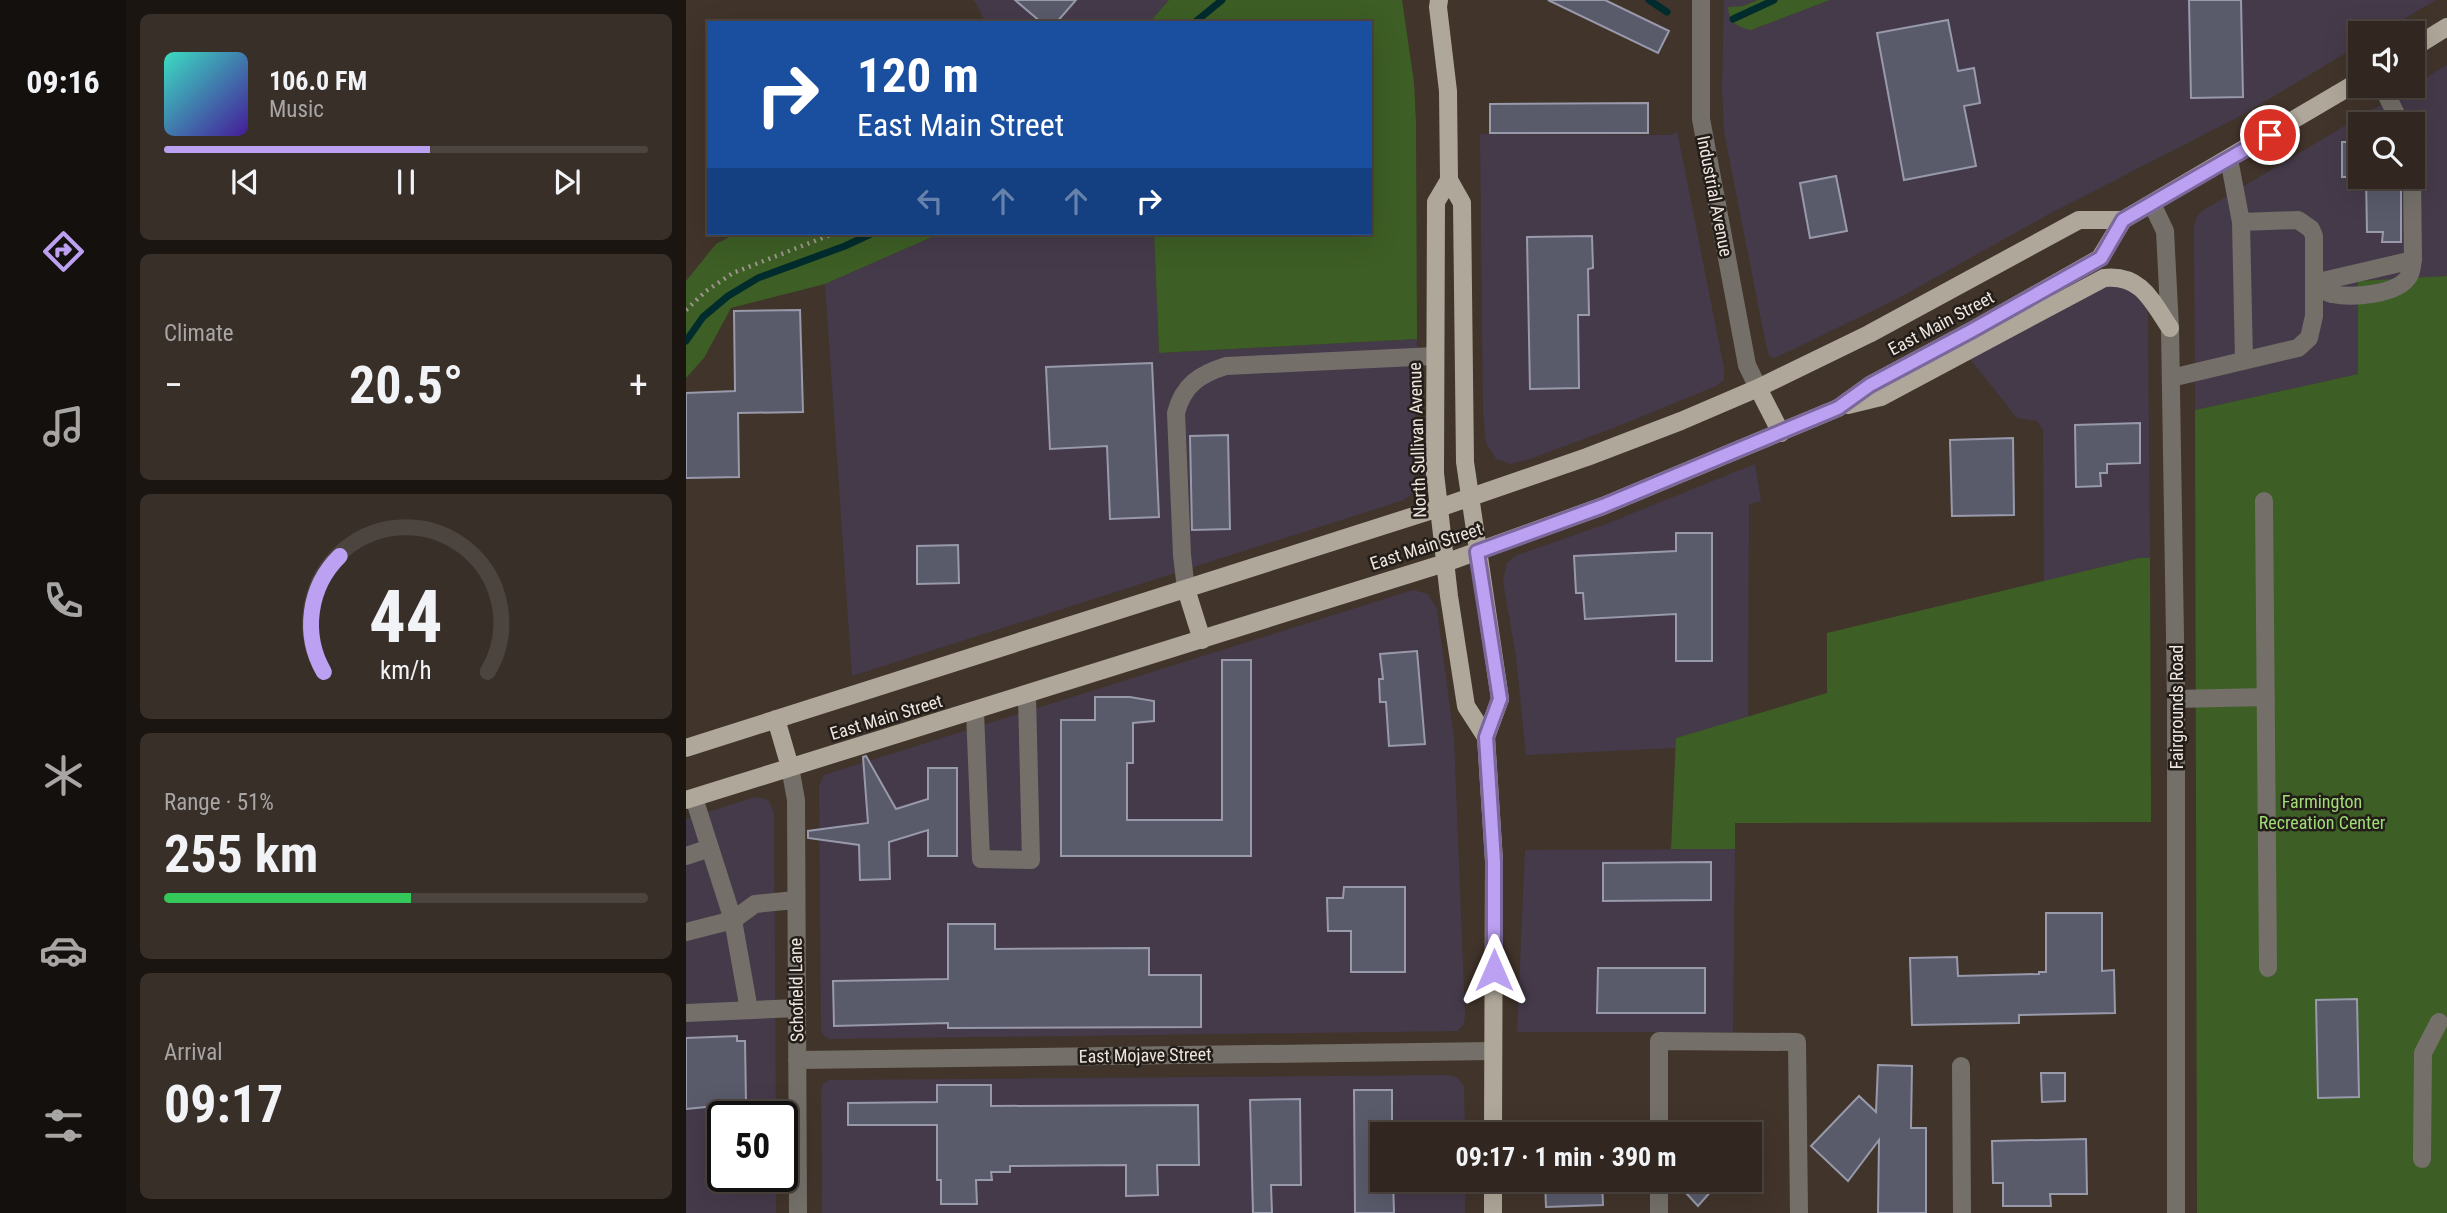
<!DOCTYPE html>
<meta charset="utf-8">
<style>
:root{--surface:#312720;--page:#392f29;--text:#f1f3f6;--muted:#a8a5a5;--line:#4c443e;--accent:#bca0f2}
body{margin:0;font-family:"Roboto Condensed",sans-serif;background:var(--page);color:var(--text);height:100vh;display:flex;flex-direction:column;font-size:26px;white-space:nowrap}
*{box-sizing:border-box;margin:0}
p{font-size:23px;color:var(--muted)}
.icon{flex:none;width:38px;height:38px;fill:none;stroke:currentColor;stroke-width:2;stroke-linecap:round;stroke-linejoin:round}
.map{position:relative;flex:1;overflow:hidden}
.panel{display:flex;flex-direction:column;gap:14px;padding:14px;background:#1b1512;width:560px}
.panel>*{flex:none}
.guide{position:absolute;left:21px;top:21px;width:665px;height:214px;border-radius:0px;box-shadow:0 7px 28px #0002,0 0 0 2px var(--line);background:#1a4fa0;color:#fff;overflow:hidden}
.fabs{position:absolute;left:1662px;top:21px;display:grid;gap:14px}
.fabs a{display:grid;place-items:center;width:77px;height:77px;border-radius:0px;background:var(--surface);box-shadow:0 7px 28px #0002,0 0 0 2px var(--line);font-size:35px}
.speed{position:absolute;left:21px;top:1101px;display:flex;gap:14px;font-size:35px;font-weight:700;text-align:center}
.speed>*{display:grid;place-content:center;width:91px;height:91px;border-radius:50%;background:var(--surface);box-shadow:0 7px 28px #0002,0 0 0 2px var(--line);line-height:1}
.speed .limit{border:4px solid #111;border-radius:10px;background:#fff;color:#111}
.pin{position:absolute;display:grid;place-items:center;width:60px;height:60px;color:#fff;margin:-30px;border:4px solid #fff;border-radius:50%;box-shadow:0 2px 7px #0007}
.me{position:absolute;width:77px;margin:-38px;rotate:0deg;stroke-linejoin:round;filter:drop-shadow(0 0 5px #0008)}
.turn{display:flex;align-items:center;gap:24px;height:147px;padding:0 35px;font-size:32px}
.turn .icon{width:91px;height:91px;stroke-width:2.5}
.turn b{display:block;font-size:49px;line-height:60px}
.lanes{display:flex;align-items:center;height:66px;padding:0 35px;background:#0003;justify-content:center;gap:35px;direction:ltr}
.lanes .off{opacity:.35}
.big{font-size:52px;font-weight:700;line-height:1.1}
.panel .tile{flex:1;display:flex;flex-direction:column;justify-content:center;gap:10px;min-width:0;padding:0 24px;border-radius:10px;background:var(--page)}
.panel .dial{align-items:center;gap:0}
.dial svg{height:182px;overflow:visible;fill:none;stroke:var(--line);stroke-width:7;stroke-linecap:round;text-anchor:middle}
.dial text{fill:var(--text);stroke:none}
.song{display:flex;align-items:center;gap:21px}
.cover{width:84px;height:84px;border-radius:10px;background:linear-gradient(135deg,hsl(170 70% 55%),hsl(260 70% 35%))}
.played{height:7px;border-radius:4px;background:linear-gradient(90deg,var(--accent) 55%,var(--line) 55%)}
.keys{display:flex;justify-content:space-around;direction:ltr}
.heat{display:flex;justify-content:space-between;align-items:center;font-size:38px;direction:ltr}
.charge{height:10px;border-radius:5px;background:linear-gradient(90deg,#34c759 51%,var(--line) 0)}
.trip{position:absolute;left:684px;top:1122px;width:392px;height:70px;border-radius:0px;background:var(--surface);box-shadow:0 7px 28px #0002,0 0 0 2px var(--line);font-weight:700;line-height:70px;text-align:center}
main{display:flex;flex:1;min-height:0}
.menu{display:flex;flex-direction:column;width:126px;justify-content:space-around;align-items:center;background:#14100d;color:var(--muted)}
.menu .icon{width:49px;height:49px}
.menu .selected{color:var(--accent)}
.menu b{font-size:32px;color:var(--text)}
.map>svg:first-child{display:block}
.commercial{fill:#453a4a;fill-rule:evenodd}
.green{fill:#3d5e25}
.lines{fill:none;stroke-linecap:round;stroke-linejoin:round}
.stream{stroke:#002c2d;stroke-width:7}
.building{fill:#595a6a;stroke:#9899ab;stroke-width:2}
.path{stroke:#a0958e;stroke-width:4.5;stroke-dasharray:2 5;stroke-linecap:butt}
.minor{stroke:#747069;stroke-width:18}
.major{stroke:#afa799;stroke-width:18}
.route-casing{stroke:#7a689d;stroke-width:18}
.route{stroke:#bca0f2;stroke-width:12}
.labels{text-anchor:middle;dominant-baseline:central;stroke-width:5;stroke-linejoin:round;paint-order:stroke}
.street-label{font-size:18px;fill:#eee5df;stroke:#231d19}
.park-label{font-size:18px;fill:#a0dd77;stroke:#231d19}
</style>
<main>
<nav class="menu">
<b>09:16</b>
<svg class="icon selected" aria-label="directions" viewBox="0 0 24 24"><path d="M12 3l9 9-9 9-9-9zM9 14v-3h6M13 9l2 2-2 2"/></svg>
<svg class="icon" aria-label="music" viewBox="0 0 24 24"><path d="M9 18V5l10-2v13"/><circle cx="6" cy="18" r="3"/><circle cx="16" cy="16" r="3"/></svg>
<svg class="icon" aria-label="phone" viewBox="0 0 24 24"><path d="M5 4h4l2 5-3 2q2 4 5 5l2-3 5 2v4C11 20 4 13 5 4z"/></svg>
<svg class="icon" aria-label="climate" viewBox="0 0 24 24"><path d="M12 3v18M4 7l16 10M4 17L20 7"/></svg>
<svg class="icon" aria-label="car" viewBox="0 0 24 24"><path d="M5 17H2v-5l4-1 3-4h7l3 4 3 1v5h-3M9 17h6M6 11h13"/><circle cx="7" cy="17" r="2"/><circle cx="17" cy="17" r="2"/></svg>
<svg class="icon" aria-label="filters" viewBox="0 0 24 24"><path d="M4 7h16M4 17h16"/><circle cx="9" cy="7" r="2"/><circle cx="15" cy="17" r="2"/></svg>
</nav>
<section class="panel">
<div class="tile">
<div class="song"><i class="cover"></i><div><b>106.0 FM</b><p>Music</p></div></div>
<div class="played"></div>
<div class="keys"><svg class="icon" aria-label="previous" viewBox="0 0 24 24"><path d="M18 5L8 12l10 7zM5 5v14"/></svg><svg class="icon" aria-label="pause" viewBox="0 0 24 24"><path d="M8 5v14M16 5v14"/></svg><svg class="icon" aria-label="next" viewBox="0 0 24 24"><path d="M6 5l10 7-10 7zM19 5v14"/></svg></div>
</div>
<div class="tile"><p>Climate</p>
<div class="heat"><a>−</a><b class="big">20.5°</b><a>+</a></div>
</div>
<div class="tile dial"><svg viewBox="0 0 100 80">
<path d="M14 69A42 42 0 1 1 86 69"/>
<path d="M14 69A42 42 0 0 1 21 18" stroke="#bca0f2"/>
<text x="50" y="56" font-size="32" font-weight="700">44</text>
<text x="50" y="72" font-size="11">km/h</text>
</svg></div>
<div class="tile"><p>Range · 51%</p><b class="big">255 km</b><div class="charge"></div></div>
<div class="tile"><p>Arrival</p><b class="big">09:17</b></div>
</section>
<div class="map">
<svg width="1761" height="1213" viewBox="0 0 1761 1213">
<rect width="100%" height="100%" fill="#41342b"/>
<path class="commercial" d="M288,0H483L463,23H300Z
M1038,0H1072L1057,6L1042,8L1065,30L1144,0H1750L1694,33H1675V44L1556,115L1365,213L1209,300L1089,358L1083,356L1078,335L1038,132L1036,88Z
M1761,65V276L1672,281V374L1509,410L1508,226L1510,218L1516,211ZM1675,124H1727V177H1675Z
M991,131L1038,368V380L1030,386L930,427L844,459L824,464L810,459L800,443L797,413L794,134L986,135Z
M255,233H468L473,353L731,339L728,485L725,495L718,500L166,676L139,284Z
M1422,284L1446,290L1461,307L1462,314L1464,558H1453L1358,581L1357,430L1351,421L1331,418L1284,359Z
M1069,464L1075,501L1063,504L1062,717L990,738V748L840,755L830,657L817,581L821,563L829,556L920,524Z
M727,590L742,594L751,609L768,738L779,1015L778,1024L771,1031L144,1039L138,1036L135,1030L133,786L138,775Z
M69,797L82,800L88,812L90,1116H37V1176H90V1213H0V819Z
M1049,849L1047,1032H831L839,850Z
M763,1075L772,1078L778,1086L779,1134H696V1180H779V1213H136L135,1091L137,1084L143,1080Z"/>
<path class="green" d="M483,0H716L728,82L730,123L731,339L473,353L468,233H684V23H463Z
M1072,0H1144L1065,30C1051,27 1043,22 1042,7L1057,6Z
M51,233H255L139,284L45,308L18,358L0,378V281L30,244Z
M1761,276V1213H1511L1509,410L1672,374V281Z
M1453,558H1464L1465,822L1049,823V849H985L990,738L1141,693V633Z"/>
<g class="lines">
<path class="stream" d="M963,0L981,12
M1047,19L1088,0
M508,23L536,0
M0,341L17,317L42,296L72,278L159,246L187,233"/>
</g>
<path class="building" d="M329,0H390L370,23H356Z
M862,0H919L983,31L972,53Z
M1503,0H1555L1557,97L1505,98Z
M1262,20L1272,71L1288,68L1294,103L1278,106L1290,166L1218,180L1191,33Z
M962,103V133H804V104Z
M1656,142H1675V177H1656Z
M1150,176L1161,231L1124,238L1114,183Z
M1680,177H1715V242H1696L1697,232H1681Z
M906,236L907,268L902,269L903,315H892L893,388L844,389L841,237Z
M114,310L117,412L52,413L53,477L0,478V393L49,391L48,311Z
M466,363L473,517L424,519L421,446L364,449L360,367Z
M1454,423V463L1421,464V473H1414L1415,486L1390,487L1389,425Z
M542,435L544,529L506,530L504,436Z
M1327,438L1328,515L1266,516L1264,440Z
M990,533H1026V661H990V614L899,619L897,593H890L888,556L990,551Z
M272,545L273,583L231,584V546Z
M731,651L739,744L703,746L700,702H694L693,679H697L694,654Z
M536,660H565V856H375V720H409V697H444L468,701V721L447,723V763H441V820H536Z
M180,756L210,809L242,799V768H271V856H242V830L203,842L204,879L174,880L173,845L122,838V831L182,823L177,757Z
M1025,862V900L917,901V863Z
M658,887H719V972H665V931H642L641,898H657Z
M1360,913H1416V971L1428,970L1429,1013L1333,1015V1023L1226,1025L1224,958L1271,957L1272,976L1353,974V972H1360Z
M262,924H309V949L463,948V975H515V1027L262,1028V1023L148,1026L147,981L262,979Z
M912,968H1019V1013H911Z
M1671,999L1673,1097L1632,1098L1630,1000Z
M51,1036V1041H59L60,1103L0,1109V1038Z
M1192,1065L1226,1066L1225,1128H1240V1213H1192L1193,1140L1162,1181L1125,1146L1173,1096L1190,1112Z
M1355,1073H1379V1101L1356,1102Z
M251,1085H305V1106L512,1105L513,1165H471L472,1195L440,1196V1165L324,1166V1172H305L306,1180H290L291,1204H255V1180H251V1125H162V1103L251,1102Z
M668,1090H706V1134H696V1180H707L708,1213H669Z
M614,1099L615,1185H585L586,1213H567L564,1100Z
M1400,1139L1401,1194H1364L1365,1206H1317V1183H1307L1306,1141Z
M859,1180H916L917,1205L860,1207Z
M988,1180H1035L1012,1206Z"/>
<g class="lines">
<path class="path" d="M0,310L20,291L47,273L144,235"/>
<path class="minor" d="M1015,0V119L1061,365L1072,388
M1696,86L1715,124
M1466,204L1479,231L1484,328L1490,699V1213
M1555,222L1558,361
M1628,283L1727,260L1726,177
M1628,283C1634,287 1640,293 1646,294C1666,298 1712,295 1723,276C1726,271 1726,265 1727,260
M1485,378L1612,348L1623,338L1628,316V236L1625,229L1612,220L1555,222L1543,159
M1578,501L1582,968
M500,589L496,555L490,413C497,385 514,374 540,366L749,356
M1490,699L1580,697
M289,712L295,859L345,860L341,696
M104,767L110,800L112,1213
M8,798L47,920L63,1010
M0,856L24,848
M0,932L47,920L69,904L109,900
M0,1013L110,1008
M111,1060L807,1051
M1275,1066L1276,1213
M973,1134V1041L1111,1042L1113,1213
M1736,1159L1737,1053L1753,1022
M973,1180V1213"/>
<path class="major" d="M753,0L752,7L762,91L763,180L776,203L779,462L814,699L800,737L808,861L807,1134
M1727,48L1761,27
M763,180L750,202L749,473L763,596L780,706L800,737
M1072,388L1095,433
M1162,405L1195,397L1418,278C1455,274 1466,301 1484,328
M500,589L516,640
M90,719L104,767
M0,748L753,508L901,457L995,421L1072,388L1183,334L1393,220H1437
M0,800L759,563L917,506L1152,408L1184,385L1285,331L1414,258L1437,220L1675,80
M807,1213V1180"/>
</g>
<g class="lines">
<defs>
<path id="route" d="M808,970V862L800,737L814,699L791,552L917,506L1152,408L1184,385L1285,331L1415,258L1437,220L1584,135"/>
</defs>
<use href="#route" class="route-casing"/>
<use href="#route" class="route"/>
</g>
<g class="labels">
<g class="street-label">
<text transform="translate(1029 196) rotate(79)">Industrial Avenue</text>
<text transform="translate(1255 323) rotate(-28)">East Main Street</text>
<text transform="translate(731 440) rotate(-92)">North Sullivan Avenue</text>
<text transform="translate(740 546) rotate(-18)">East Main Street</text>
<text transform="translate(1490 707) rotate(-90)">Fairgrounds Road</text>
<text transform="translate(200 717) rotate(-17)">East Main Street</text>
<text transform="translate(110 990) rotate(-91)">Schofield Lane</text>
<text transform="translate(459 1055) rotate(-1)">East Mojave Street</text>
</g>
<g class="park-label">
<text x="1636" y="801">Farmington<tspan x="1636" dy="21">Recreation Center</tspan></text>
</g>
</g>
</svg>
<div class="fabs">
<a><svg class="icon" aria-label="sound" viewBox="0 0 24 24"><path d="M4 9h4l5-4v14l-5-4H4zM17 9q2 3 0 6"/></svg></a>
<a><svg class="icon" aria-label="search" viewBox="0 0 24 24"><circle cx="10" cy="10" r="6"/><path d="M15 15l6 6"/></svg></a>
</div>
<div class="speed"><div class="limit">50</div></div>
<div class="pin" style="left:1584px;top:135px;background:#d93025"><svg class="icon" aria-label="arrive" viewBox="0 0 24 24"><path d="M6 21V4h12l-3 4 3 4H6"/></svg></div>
<svg class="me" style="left:808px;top:970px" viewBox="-20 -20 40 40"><path d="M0-17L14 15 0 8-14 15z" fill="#bca0f2" stroke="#fff" stroke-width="4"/></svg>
<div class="trip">09:17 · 1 min · 390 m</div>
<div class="guide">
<div class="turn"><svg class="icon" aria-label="right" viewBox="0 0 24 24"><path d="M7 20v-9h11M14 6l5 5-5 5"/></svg><div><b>120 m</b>East Main Street</div></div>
<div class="lanes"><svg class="icon off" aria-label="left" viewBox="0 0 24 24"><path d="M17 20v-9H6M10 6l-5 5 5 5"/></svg><svg class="icon off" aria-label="ahead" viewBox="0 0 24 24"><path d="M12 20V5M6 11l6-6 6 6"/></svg><svg class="icon off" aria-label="ahead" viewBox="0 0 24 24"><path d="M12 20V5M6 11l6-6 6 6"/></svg><svg class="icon" aria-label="right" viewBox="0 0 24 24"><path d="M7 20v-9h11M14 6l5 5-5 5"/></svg></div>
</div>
</div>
</main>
